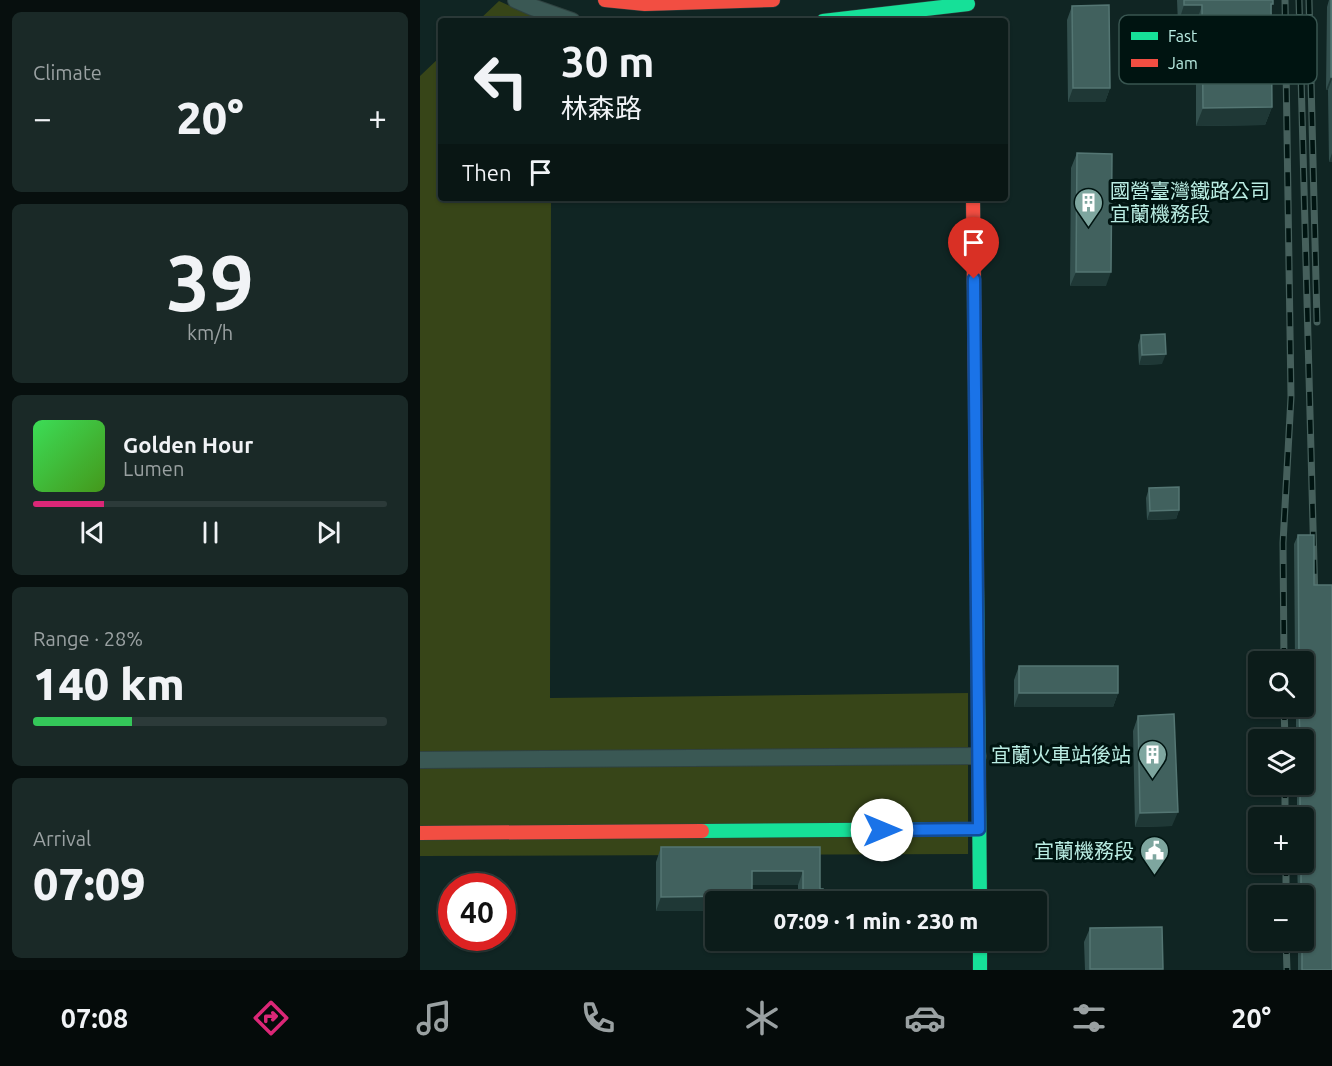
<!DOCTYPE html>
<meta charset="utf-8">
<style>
:root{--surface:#0c1c1a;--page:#1a2927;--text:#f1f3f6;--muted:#9aa1a2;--line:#2c3a39;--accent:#db2777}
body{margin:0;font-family:Ubuntu,"Noto Sans TC",sans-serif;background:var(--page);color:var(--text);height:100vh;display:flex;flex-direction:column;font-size:22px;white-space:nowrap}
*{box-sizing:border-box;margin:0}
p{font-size:20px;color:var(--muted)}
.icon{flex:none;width:33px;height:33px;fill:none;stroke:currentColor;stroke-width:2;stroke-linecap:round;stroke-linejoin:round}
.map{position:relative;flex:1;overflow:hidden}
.drawer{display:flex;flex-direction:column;gap:12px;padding:12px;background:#070f0e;width:420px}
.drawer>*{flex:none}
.hud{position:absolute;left:18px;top:18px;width:570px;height:183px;border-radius:6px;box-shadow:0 2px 4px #0004,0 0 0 2px var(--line);background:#0c1c1a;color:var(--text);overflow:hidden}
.buttons{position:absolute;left:828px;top:651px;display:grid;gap:12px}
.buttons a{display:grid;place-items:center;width:66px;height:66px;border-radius:6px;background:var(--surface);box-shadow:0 2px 4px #0004,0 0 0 2px var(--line);font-size:30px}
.speed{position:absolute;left:18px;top:873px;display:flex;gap:12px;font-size:30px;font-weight:700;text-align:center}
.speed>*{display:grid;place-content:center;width:78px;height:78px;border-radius:50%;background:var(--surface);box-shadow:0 2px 4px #0004,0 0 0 2px var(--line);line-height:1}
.speed .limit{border:9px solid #d22;background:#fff;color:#111}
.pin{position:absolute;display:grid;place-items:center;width:51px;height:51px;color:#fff;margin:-62px -26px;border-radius:50% 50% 50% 0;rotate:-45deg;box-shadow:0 0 6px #0007}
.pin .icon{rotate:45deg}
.me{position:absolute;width:66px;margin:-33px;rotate:90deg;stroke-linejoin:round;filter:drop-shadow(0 0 4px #0008)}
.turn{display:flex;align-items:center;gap:21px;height:126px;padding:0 24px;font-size:27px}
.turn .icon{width:78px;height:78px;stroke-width:2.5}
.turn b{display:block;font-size:42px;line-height:51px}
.then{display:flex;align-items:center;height:57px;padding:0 24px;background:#0003;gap:12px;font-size:22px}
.big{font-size:45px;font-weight:800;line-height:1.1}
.drawer .tile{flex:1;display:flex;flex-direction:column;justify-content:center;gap:9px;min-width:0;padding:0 21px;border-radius:9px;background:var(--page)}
.drawer .dial{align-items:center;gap:0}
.dial b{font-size:78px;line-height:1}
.song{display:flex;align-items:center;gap:18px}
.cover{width:72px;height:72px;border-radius:9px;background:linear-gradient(135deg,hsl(130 70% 55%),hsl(100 70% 35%))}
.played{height:6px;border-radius:3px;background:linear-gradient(90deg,var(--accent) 20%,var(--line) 20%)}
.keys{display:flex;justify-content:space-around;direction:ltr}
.heat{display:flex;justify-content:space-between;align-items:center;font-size:33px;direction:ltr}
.charge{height:9px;border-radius:4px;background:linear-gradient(90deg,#34c759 28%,var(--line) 0)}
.trip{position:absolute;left:285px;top:891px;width:342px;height:60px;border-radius:6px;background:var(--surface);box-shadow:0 2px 4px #0004,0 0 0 2px var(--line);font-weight:800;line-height:60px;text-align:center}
.dock{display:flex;height:96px;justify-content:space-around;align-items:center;background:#050b0a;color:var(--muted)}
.dock .icon{width:42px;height:42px}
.dock .on{color:var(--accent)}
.dock b{font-size:27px;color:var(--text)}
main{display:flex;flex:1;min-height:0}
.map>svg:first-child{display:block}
.green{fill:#374518}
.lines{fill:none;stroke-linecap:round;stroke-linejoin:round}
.street-casing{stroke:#2f4240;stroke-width:18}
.fast-casing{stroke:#2f4240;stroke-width:15}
.jam-casing{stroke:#2f4240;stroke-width:15}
.street{stroke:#3a5854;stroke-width:16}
.fast{stroke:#16e098;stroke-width:14}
.jam{stroke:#f24e42;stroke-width:14}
.rail-casing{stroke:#46605c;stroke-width:7}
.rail{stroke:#001411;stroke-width:4.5;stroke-dasharray:14;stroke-linecap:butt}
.wall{fill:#33504e}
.shaded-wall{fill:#1f3836}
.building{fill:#41615e;stroke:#547673;stroke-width:1.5}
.route-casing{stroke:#114b97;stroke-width:15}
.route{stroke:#1a73e8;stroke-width:10}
.labels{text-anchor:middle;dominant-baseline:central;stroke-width:6;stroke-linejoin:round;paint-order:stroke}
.poi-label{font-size:20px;fill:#b9ece2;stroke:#001411;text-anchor:end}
.key{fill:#001411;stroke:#385550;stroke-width:1.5}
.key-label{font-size:16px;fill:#b9ece2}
</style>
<main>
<section class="drawer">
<div class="tile"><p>Climate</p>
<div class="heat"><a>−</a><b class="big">20°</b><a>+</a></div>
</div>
<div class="tile dial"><b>39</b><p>km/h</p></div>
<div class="tile">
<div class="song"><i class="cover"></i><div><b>Golden Hour</b><p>Lumen</p></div></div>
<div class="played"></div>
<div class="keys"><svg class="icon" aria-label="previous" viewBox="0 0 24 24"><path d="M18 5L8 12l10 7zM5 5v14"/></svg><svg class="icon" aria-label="pause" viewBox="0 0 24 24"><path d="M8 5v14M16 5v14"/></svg><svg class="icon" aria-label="next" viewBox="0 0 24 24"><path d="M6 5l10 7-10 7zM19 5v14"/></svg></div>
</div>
<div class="tile"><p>Range · 28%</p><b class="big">140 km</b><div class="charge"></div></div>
<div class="tile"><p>Arrival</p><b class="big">07:09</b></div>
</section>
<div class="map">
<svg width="912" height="970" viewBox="0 0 912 970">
<rect width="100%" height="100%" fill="#102523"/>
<path class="green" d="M79,1L124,21H58Z
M21,56V198H131L130,698L548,693V854L0,856V76Z"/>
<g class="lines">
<defs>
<path id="street" d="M96,0L112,7L152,21
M0,760L558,756"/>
<path id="fast" d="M403,21L548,4
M556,480L560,902
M282,831L559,829
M560,940V970"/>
<path id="jam" d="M185,0L225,4L353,0
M553,198L556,480
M0,833L282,831"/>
</defs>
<use href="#street" class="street-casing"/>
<use href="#fast" class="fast-casing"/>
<use href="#jam" class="jam-casing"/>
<use href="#street" class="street"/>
<use href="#fast" class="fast"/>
<use href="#jam" class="jam"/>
<defs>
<path id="rail" d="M879,0L895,601
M889,0L897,322
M864,662L863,543L871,397L865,0
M864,706L865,740
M865,784V818
M866,862V896
M866,940L867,970"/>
</defs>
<use href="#rail" class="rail-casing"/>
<use href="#rail" class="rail"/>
</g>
<path class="wall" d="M757,0H853L851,11L852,107L845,125L776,126V24H758Z
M909,0H912V162H909L908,90H906L907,7Z
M652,6L690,88L685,102H648L647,20Z
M657,153L686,286H650L651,168Z
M721,335L742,364L719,365L718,345Z
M729,488L759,510L756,519L727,520L726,498Z
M878,535L894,585L912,970H878V940H884V896H878L877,862H884V818H877V784H884V740H876V706H884V662H875L874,544Z
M599,666L698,693L693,707H594V680Z
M718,716L752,826L715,827L713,731Z
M241,847H400V889L403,902H378V885H332V902H296V911H236V862Z
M670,928L743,969L742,970H665L664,942Z"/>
<path class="shaded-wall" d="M764,5H782L776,24H758Z
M911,77L912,79L908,90H906Z
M653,88H690L685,102H648Z
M852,107L845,125L776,126L783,108Z
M912,153V162H909Z
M656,272H691L686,286H650Z
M746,354L742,364L719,365L722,355Z
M759,510L756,519L727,520L730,511Z
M599,693H698L693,707H594Z
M758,812L752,826L715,827L720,813Z
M332,871H383L378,885H327Z
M316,896L314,902H296V911H236L241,897Z
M312,940H399L398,945H310Z
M670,969H743L742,970Z"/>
<path class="building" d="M764,0H853V4H851L852,107L783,108L782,5H764Z
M911,0H912V77H911Z
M689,5L690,88H653L652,6Z
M657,153L692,154L691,272H656Z
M745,334L746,354L722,355L721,335Z
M759,487V510L730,511L729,488Z
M878,535H894V585H912V970H882V940H884V896H881V862H884V818H880V784H884V740H880L879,706H884V662H879Z
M599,666H698V693H599Z
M754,714L758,812L720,813L718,716Z
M241,847H400V889H403V902H383V871H332V902H316V896L241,897Z
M742,927L743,969H670V928Z"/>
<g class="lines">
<defs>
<path id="route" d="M462,830L559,829L554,279"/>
</defs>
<use href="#route" class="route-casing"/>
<use href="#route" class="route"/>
</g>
<defs>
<symbol id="building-pin" viewBox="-11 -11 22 30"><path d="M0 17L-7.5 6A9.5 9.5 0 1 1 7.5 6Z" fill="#7ea69f" stroke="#001411"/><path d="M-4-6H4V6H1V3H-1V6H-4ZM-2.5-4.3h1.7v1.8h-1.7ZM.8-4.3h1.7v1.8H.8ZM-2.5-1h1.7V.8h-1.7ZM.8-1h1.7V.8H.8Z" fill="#fff"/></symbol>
<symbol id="civic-pin" viewBox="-11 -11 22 30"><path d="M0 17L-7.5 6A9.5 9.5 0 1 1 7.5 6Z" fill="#7ea69f" stroke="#001411"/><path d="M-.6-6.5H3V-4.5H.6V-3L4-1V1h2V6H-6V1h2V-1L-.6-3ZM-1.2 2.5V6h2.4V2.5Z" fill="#fff"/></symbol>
</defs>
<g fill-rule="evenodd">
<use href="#building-pin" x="652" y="186" width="33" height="45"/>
<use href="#building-pin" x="716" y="738" width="33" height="45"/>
<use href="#civic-pin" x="718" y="834" width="33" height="45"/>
</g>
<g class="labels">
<g class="poi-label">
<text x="690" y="190" text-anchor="start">國營臺灣鐵路公司<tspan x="690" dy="23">宜蘭機務段</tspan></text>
<text x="711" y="754">宜蘭火車站後站</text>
<text x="714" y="850">宜蘭機務段</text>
</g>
</g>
<rect x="699" y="15" width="198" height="69" rx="9" class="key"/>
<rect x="711" y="32" width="27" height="8" fill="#16e098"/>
<rect x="711" y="59" width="27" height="8" fill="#f24e42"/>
<g class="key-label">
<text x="748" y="42">Fast</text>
<text x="748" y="69">Jam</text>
</g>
</svg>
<div class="buttons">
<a><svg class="icon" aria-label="search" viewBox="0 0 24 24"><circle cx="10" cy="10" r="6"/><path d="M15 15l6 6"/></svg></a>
<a><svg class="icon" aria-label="layers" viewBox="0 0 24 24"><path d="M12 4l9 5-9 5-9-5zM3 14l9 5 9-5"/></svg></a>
<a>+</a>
<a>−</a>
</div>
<div class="speed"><div class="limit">40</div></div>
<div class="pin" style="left:554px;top:279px;background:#d93025"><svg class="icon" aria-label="arrive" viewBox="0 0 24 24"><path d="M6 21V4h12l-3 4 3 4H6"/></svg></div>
<svg class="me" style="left:462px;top:830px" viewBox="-20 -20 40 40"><circle r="19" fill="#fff"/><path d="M0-13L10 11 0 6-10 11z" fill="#1a73e8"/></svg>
<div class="trip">07:09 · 1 min · 230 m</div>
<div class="hud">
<div class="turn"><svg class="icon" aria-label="left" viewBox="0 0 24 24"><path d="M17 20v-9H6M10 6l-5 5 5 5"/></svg><div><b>30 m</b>林森路</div></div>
<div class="then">Then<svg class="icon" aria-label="arrive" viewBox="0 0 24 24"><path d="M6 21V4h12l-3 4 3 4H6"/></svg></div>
</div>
</div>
</main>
<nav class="dock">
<b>07:08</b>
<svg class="icon on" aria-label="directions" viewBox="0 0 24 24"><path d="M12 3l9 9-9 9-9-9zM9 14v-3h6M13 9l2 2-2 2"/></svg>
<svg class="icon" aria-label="music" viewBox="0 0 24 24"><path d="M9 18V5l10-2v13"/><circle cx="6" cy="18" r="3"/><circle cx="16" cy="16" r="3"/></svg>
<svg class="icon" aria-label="phone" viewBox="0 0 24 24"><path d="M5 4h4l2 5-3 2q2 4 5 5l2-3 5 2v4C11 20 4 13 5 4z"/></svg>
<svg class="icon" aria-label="climate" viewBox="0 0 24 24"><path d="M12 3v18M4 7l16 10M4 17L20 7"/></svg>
<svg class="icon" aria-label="car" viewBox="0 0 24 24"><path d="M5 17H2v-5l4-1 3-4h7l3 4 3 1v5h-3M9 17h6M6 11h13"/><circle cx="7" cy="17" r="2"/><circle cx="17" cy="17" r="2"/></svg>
<svg class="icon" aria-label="filters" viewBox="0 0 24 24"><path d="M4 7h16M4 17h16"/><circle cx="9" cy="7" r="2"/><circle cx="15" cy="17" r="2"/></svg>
<b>20°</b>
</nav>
